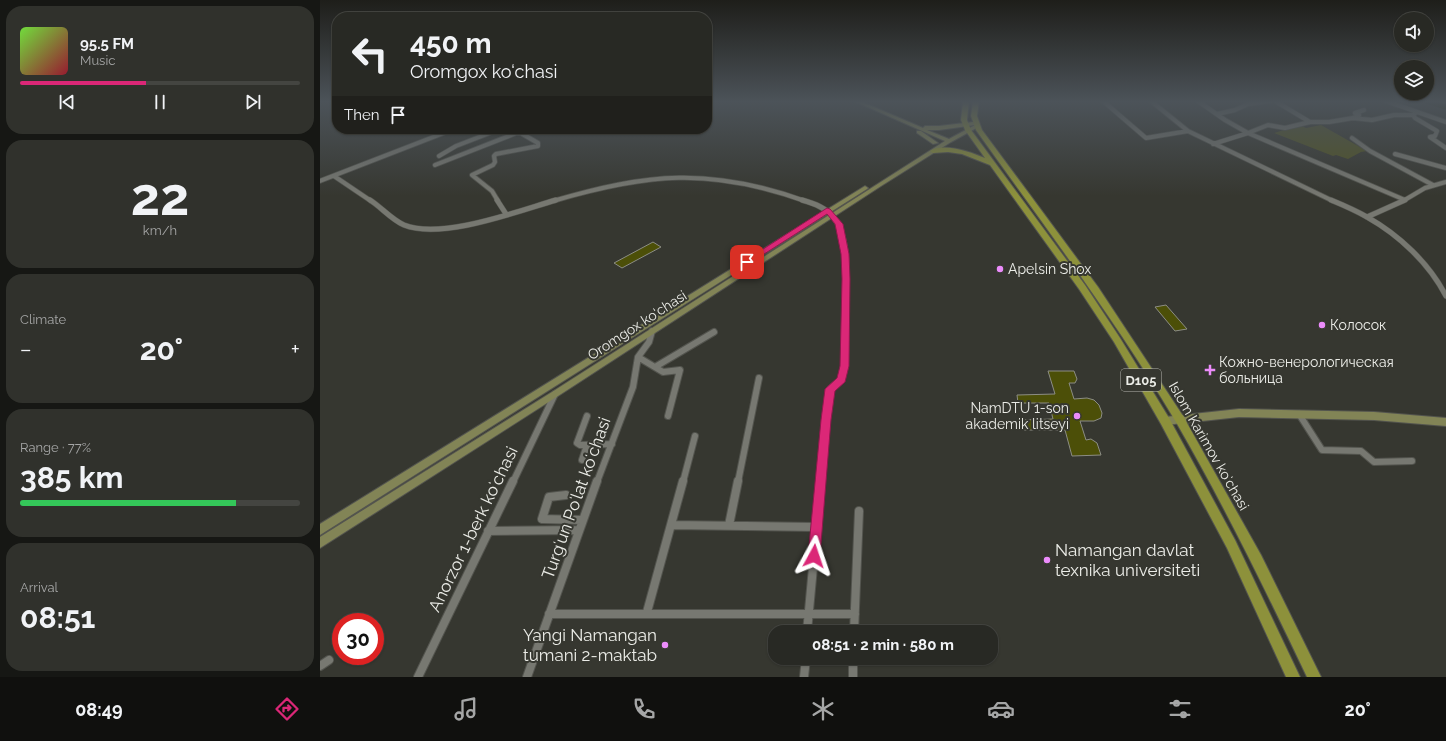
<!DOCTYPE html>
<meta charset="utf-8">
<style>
:root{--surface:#282924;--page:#30312c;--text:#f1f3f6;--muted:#a5a6a6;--line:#444541;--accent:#db2777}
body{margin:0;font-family:Raleway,sans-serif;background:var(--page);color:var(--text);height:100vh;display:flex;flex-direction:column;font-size:15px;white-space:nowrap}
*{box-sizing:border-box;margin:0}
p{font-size:13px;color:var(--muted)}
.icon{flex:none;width:22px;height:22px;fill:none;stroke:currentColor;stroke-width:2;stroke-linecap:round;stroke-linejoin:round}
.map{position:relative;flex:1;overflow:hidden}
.side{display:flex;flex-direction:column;gap:6px;padding:6px;background:#161714;width:320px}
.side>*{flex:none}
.top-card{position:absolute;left:12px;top:12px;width:380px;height:122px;border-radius:16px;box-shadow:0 1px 3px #0004,0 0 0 1px var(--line);background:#282924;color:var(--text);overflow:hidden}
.tools{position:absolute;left:1074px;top:12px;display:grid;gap:8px}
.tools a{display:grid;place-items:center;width:40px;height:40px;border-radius:50%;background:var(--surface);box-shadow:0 1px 3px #0004,0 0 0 1px var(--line);font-size:20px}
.speed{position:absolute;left:12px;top:613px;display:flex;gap:8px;font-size:20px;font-weight:700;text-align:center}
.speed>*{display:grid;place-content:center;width:52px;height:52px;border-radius:50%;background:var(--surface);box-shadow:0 1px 3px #0004,0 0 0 1px var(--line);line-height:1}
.speed .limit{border:6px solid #d22;background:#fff;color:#111}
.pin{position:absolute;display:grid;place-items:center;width:34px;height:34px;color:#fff;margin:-17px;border-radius:8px;box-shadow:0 2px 6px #0006}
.me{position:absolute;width:44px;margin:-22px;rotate:5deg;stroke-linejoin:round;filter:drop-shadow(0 0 3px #0008)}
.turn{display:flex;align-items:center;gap:14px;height:84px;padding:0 12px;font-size:18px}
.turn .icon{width:52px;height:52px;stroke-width:2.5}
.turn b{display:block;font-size:28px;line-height:34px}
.then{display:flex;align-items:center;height:38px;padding:0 12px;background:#0003;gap:8px;font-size:15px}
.big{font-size:30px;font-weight:700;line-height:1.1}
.side .card{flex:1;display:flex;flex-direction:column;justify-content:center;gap:6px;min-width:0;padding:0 14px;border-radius:16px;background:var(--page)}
.side .dial{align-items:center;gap:0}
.dial b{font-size:52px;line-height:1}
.song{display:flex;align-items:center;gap:12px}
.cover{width:48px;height:48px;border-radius:6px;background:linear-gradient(135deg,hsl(100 70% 55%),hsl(350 70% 35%))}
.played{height:4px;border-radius:2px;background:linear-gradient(90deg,var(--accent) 45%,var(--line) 45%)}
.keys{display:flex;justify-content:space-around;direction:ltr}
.heat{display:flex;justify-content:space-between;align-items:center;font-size:22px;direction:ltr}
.charge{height:6px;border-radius:3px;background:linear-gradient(90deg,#34c759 77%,var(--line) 0)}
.trip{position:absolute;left:448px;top:625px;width:230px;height:40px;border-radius:16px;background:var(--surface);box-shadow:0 1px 3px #0004,0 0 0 1px var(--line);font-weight:700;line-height:40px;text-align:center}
.menu{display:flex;height:64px;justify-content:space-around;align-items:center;background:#10100e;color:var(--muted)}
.menu .icon{width:28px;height:28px}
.menu .active{color:var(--accent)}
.menu b{font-size:18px;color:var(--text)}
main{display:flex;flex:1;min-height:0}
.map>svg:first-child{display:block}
.green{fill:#505322}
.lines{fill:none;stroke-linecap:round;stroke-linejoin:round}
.canal{stroke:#1f2100;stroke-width:5}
.building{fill:#4c4f08;stroke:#8c8d85}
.street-far3-casing{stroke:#53544e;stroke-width:5.5}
.street-far2-casing{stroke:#53544e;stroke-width:6}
.street-far1-casing{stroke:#53544e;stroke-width:8}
.street-casing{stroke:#53544e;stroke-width:10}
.secondary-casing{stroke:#53544e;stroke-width:2}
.primary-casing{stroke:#53544e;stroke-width:2}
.street-far3{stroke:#777871;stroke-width:4}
.street-far2{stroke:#777871;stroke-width:5}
.street-far1{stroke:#777871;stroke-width:6}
.street{stroke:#777871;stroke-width:8}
.secondary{fill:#828456;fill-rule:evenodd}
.primary{fill:#8d913b;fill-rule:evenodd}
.route{fill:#db2777;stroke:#8e194d}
.poi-dot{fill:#ec8cfb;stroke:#363730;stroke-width:1.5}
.labels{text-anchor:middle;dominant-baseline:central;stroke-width:4;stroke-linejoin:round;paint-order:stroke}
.shield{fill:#363730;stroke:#b5b6b0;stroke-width:1}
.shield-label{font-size:13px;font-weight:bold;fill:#ebece7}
.poi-label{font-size:14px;fill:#ebece7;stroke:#363730;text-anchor:start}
.street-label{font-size:14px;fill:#ebece7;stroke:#363730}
.near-street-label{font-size:17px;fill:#ebece7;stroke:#363730}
.near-poi-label{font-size:17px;fill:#ebece7;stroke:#363730;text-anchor:start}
</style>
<main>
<section class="side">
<div class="card">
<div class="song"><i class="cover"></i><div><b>95.5 FM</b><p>Music</p></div></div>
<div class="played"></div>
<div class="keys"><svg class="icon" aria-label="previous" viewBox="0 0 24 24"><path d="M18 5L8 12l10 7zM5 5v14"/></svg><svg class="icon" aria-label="pause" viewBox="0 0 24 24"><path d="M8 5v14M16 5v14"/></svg><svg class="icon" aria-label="next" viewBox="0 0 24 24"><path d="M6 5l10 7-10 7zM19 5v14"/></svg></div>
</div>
<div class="card dial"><b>22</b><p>km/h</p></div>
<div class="card"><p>Climate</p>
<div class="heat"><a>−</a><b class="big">20°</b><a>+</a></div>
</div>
<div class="card"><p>Range · 77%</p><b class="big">385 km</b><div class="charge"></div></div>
<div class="card"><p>Arrival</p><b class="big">08:51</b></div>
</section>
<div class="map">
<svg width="1126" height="677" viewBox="0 0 1126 677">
<rect width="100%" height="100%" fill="#363730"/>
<path class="green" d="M980,125L986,128L1001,125L1047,151L1041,152L1028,159L1016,155L1013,156L954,133Z"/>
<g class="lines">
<path class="canal" d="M1106,101L1126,107"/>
</g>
<path class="building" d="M333,242L341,247L302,268L294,263Z
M846,305L867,329L855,331L835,307Z
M728,371H754L757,379L755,383H749L754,399L767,398L774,400L779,405L782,413L781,418L774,421H760L766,440L771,439L777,443L781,455L752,456L745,430H704L702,420L733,419L729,403H698L697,395L735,394Z"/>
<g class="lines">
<defs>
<path id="street-far3" d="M783,101L826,138L868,131
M831,101L868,131L1013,201
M878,101L905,120L928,133L948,125L965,128L990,122H1009L1033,118L1052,120L1074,115H1093L1097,112
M955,101L990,122
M1066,101L1126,122
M897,114L915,110L928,104L950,101
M1093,115L1095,118L1117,131L1115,136L1110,137L1126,148
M1033,118L1039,115L1035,113L1044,110
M1032,138L1050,151L1113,185
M893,144L928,133L1085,200
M1075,154L1126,168
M119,156L136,146L180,129
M115,165L199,132L218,143V146L176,154L174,156L175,162L173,165L152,175L172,191L178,201
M14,176L51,201
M0,181L134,129
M233,201C328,173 390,167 485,201
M1083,201L1105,188L1126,182"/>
<path id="street-far2" d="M50,200C61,207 72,220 84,225C122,240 198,211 236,200
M177,200L186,214
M482,200C493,203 505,207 512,216C534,239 525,296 525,325
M1011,200C1023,205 1035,210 1047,217C1079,235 1109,263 1126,296
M1047,217L1085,200"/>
<path id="street-far1" d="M318,357L343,372L360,370L348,416
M335,367L394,332
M979,414L1002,450L1041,451L1054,462L1092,461
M267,416L257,443L260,445L292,444
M262,460L267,445
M193,482L235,394
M277,482L313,387L318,357L329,342L332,331
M363,482L375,436
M418,482L439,378
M500,482L510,389L521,380L525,366V324"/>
<path id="street" d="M246,495L229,497L222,519L262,520
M351,525L496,527
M409,525L418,481
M168,531L259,530
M327,612L363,481
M229,614H535
M487,632L501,481
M534,632L539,511
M533,658V677
M0,666L9,660
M98,677L193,481
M207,677L277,481
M484,677L486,658"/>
<path id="secondary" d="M534,101H540L603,128L605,126H619L653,122L655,123V125L660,126L631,142L561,186L238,396L0,548V537L232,392L625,141ZM655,125L629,139L607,130H619Z
M1121,101H1126V103L1121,102Z
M597,131H601L618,143L613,144L597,133Z
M545,186L548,188L547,189L0,535V524Z
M919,409L1054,412L1126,418V426L1054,420L919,417L845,425L842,424L840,421L842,418L845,417Z"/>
<path id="primary" d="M643,101H649L647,120L651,130L765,285L800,338L849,418L915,540L980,677H966L907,548L841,424L794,342L759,289L670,165L642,154L628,152L613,153L610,151C623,142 651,152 665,158L645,130L641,120Z
M653,101H659L657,116L662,130L778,287L863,416L941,555L1001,677H987C946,591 904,505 856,422C796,320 724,226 656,130L651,116Z"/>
</defs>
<use href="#street-far3" class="street-far3-casing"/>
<use href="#street-far2" class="street-far2-casing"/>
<use href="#street-far1" class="street-far1-casing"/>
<use href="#street" class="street-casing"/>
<use href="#secondary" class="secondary-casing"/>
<use href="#primary" class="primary-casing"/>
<use href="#street-far3" class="street-far3"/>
<use href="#street-far2" class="street-far2"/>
<use href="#street-far1" class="street-far1"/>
<use href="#street" class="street"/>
<use href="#secondary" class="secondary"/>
<use href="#primary" class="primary"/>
</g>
<linearGradient id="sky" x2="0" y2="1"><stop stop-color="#1e1e1a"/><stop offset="0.52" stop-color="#4c5359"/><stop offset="1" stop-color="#4c5359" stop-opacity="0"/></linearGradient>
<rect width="1126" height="196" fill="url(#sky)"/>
<path class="route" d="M507,208L510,209L523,224L529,254L530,279L529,366L525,382L515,391L511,420L500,556L498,560L494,562L489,560L488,556L501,420L505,389L517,378L520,366L522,279L521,254L515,224L507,214L430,263H424L423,262Z"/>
<g class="poi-dot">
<circle cx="680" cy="269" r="4"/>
<circle cx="1002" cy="325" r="4"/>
<path d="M888 364h4v4h4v4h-4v4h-4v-4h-4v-4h4z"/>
<circle cx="757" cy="416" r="4"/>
<circle cx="727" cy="560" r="4"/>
<circle cx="345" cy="645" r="4"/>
</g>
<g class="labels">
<rect class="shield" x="801" y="369" width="40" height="22" rx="3"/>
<g class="shield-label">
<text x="821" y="380">D105</text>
</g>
<g class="poi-label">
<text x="688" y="269">Apelsin Shox</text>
<text x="1010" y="325">Колосок</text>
<text x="899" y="362">Кожно-венерологическая<tspan x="899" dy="16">больница</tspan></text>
<text x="749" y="408" text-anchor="end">NamDTU 1-son<tspan x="749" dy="16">akademik litseyi</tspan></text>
</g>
<g class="street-label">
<text transform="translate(317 325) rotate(-33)">Oromgox ko‘chasi</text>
<text transform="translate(889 446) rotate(60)">Islom Karimov koʻchasi</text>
</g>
<g class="near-street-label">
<text transform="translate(256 498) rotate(-70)">Turgʻun Poʻlat koʻchasi</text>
<text transform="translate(153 529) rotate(-64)">Anorzor 1-berk koʻchasi</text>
</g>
<g class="near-poi-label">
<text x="735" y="550">Namangan davlat<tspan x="735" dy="20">texnika universiteti</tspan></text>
<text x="337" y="635" text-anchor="end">Yangi Namangan<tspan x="337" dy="20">tumani 2-maktab</tspan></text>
</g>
</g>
</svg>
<div class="tools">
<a><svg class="icon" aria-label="sound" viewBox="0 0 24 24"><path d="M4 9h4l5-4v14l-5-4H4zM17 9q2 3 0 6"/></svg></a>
<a><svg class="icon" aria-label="layers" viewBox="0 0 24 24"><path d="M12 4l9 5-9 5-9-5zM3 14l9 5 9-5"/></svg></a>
</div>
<div class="speed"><div class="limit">30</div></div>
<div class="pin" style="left:427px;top:262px;background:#d93025"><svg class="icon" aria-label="arrive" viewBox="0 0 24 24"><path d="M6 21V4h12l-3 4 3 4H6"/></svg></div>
<svg class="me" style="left:494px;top:556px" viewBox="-20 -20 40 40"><path d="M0-17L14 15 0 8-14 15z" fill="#db2777" stroke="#fff" stroke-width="4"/></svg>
<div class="trip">08:51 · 2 min · 580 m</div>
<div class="top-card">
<div class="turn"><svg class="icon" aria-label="left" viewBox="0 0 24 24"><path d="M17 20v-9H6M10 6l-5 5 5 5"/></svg><div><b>450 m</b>Oromgox ko‘chasi</div></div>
<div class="then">Then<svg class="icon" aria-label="arrive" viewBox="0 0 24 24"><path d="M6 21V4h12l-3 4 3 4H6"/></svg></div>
</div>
</div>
</main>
<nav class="menu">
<b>08:49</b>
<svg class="icon active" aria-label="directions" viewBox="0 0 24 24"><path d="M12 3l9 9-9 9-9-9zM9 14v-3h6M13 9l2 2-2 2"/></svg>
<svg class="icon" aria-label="music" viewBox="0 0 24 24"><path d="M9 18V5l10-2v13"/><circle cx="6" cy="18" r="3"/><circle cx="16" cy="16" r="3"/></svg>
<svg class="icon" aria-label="phone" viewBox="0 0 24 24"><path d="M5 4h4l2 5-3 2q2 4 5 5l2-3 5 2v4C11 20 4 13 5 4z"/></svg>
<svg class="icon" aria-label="climate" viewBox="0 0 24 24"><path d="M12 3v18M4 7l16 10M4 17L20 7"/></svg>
<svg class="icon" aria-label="car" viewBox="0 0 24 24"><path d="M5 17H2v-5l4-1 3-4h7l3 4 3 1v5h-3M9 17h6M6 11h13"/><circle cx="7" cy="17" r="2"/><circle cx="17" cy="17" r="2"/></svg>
<svg class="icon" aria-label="filters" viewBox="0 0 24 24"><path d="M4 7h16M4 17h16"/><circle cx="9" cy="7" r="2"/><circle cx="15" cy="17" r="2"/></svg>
<b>20°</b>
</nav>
